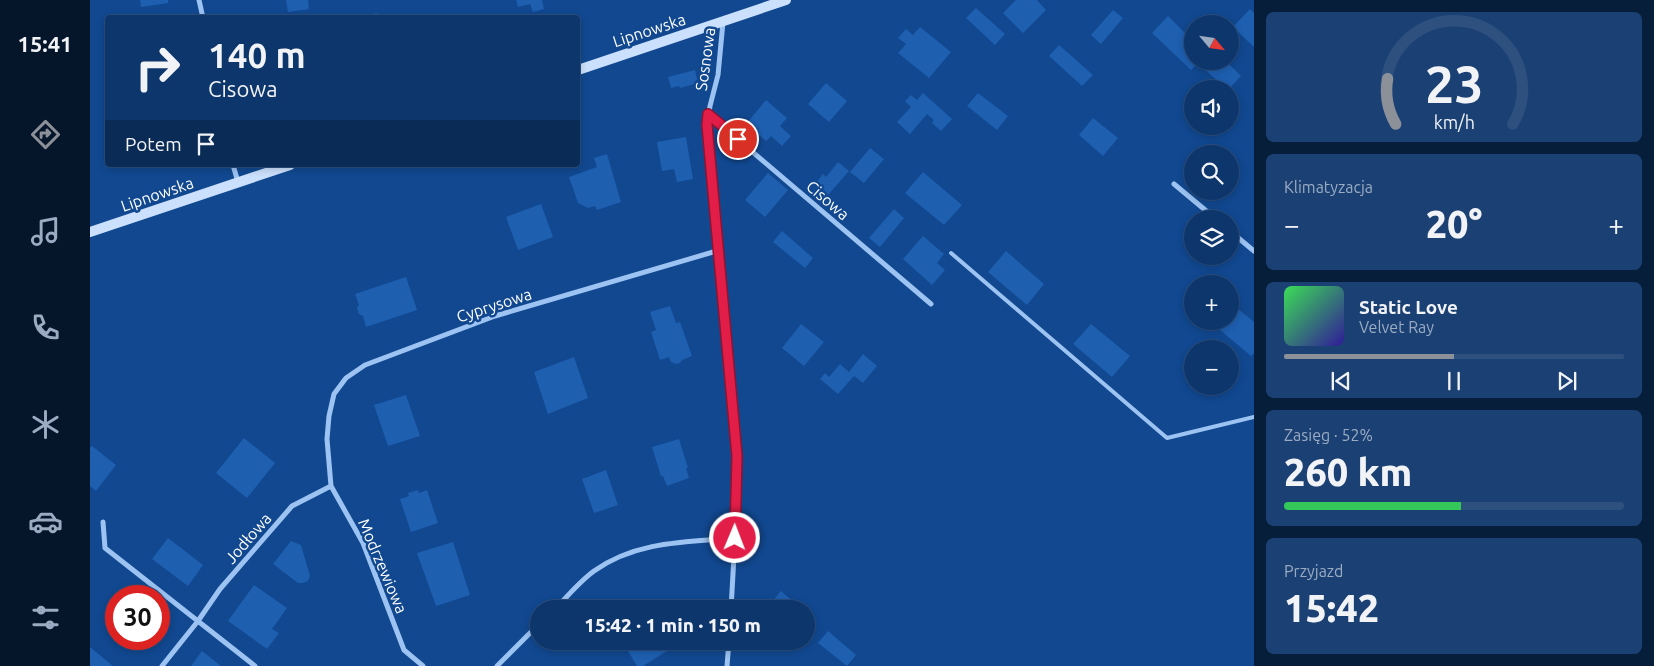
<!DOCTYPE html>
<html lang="pl">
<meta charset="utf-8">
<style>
:root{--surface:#0d366c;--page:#1b4174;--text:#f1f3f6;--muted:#9aabc2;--line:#2d507f;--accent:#8c9099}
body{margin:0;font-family:Ubuntu,sans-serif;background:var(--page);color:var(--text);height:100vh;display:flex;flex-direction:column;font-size:19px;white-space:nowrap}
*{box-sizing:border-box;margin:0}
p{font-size:16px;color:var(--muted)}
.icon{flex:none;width:28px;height:28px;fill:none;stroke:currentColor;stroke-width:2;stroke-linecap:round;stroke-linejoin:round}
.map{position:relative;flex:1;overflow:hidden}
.sheet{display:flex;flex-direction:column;gap:12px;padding:12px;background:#071e3b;width:400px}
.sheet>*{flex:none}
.top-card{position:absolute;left:15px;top:15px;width:475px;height:152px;border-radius:5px;box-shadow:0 2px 8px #0003,0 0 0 1px var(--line);background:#0d366c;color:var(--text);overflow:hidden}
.needle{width:32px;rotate:119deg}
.controls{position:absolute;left:1094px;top:15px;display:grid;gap:10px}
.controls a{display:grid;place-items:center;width:55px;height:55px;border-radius:50%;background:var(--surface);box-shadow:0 2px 8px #0003,0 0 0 1px var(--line);font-size:25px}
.speed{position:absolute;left:15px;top:585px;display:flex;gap:10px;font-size:25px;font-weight:700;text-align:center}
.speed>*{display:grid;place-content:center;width:65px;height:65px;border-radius:50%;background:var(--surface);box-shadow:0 2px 8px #0003,0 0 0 1px var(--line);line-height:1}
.speed .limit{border:8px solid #d22;background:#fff;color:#111}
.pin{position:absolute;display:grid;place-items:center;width:42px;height:42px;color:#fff;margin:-21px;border:2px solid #fff;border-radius:50%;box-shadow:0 1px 5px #0007}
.me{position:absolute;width:55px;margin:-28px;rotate:1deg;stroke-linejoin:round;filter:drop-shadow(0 0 4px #0008)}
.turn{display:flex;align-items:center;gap:18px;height:105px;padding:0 20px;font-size:22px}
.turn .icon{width:65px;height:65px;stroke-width:2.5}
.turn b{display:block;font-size:35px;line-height:42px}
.then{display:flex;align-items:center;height:48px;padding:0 20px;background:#0003;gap:10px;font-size:19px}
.big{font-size:38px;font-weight:800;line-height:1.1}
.sheet .card{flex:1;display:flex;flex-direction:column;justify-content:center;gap:8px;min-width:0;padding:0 18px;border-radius:8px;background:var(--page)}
.sheet .dial{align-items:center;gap:0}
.dial svg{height:130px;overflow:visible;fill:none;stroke:var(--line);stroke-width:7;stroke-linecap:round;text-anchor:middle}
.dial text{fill:var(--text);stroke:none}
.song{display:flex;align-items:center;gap:15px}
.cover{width:60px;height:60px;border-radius:8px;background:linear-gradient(135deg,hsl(130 70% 55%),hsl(250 70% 35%))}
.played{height:5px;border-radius:2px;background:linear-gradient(90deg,var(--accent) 50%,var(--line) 50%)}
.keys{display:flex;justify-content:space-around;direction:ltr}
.heat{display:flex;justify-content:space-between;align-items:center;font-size:28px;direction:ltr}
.charge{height:8px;border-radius:4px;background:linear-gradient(90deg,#34c759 52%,var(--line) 0)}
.trip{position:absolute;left:440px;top:600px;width:285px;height:50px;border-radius:25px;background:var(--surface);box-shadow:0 2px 8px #0003,0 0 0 1px var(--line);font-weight:800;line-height:50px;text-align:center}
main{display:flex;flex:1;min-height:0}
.tab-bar{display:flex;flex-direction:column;width:90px;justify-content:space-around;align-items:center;background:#05162b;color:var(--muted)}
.tab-bar .icon{width:35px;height:35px}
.tab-bar .active{color:var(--accent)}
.tab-bar b{font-size:22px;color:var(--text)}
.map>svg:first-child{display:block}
.building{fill:#1e5fb0}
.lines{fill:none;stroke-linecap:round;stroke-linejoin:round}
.service{stroke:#9cc3f2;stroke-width:4}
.minor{stroke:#9cc3f2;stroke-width:5}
.secondary{stroke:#cbe0fc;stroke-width:10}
.route-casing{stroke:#92132f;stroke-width:12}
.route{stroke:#e11d48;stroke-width:9}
.labels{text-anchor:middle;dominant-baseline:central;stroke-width:5;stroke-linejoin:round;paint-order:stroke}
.street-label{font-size:16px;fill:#fff;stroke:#114890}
</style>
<main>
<nav class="tab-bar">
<b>15:41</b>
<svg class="icon active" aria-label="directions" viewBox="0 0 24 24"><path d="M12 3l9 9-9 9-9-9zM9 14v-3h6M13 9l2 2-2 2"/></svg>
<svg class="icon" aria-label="music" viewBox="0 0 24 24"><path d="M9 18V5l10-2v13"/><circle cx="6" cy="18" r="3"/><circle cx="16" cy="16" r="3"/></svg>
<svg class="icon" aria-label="phone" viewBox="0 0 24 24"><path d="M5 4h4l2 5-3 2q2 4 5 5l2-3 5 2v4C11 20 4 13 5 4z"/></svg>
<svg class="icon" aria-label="climate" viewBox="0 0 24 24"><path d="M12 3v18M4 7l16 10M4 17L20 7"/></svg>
<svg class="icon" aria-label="car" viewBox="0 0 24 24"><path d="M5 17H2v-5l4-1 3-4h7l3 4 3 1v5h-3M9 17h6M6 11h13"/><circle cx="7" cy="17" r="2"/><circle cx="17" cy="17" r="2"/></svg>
<svg class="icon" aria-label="filters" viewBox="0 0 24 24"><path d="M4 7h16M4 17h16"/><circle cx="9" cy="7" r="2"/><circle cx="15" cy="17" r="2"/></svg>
</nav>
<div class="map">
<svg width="1164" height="666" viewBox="0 0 1164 666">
<rect width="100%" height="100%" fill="#114890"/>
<path class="building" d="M50,0H78V3L51,7Z
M196,0H218L219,9L198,12Z
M426,0H452L454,9L443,12L440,4L428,7Z
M926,0H947L956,10L933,33L913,13Z
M886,8L915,34L905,45L876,18Z
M1160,9L1164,13V47L1143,27Z
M1023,10L1033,18L1011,44L1001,35Z
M287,13L289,18H270V17Z
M1078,16L1102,40V61H1136L1151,76L1139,89H1136L1108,63L1101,70L1062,33Z
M830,27L861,52L839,78L808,53L816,44L808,38L816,29L823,35Z
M969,45L1003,75L992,86L959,56Z
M605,70L608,83L590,88L589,86L581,88L578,77Z
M736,83L757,101L739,122L718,104Z
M833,93L862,119L851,131L842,123L844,120L837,114L820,134L807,122L821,107L815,101L821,95L827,100Z
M888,93L918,116L907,130L877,106Z
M676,100L697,118L690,126L701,136L692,146L681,136L676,141L656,124Z
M1003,118L1028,138L1013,156L989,135Z
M596,137L603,179L587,182L584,169L572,171L567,142Z
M780,148L794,159L774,183L760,172Z
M517,154L531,202L507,210L505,206L498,208L488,203L479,177L507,167L504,158Z
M748,162L759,171L738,195L725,184L733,174L736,177Z
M833,172L872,205L854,225L815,193Z
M678,173L698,190L675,217L655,200Z
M451,204L463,237L428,250L416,217Z
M804,209L814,218L790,247L779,238Z
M692,231L723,258L715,268L683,242Z
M833,236L854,254L847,263L855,270L842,285L813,259Z
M916,251L954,284L937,305L898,272Z
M316,277L327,310L276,327L273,316L269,314L267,308L269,305L265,294Z
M580,306L586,323L590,322L602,356L592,360L590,363L586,364L581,362L579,357L570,360L561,332L566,330L560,312Z
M1147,308L1164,322V353L1161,356L1129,329L1136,321H1140V316Z
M711,324L734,342L714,366L692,348Z
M1001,324L1040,356L1022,377L983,344Z
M773,354L787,366L773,383L764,376L748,394L730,379L735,373L739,377L750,364L759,372Z
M484,357L498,398L458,414L444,372Z
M316,395L330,436L298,446L284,405Z
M154,438L185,463L157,498L126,473Z
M589,439L598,468H596L599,478L577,486L573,476H571L562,447Z
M2,446L26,465L6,491L0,486V448Z
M516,470L528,505L504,513L492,479Z
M328,490L329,493L337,490L348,523L321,532L310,499L319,496L318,493Z
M78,538L113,565L98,586L62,559Z
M201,541L211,545L220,576L218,581L213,583H208L183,564Z
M363,542L380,595L346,606L327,553Z
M164,585L197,608L182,629L189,633L177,649L138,621Z
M691,591L712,609H676Z
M26,615V634L17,627Z
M738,631L766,655L757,666L728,643Z
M33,639H56L47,650Z
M532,641H593L553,666H547Z
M0,647L23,666H0Z
M112,651L131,666H101Z"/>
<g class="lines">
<path class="service" d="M861,253L1077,438L1164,417"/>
<path class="minor" d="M109,0L113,18
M633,22L628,75L620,106L617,125L647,456L645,538L641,609
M618,114L841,304
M143,165L148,182
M1084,184L1126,219
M1140,231L1164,251
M13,522L15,548L165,666
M465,609C477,597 490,581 504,571C546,541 596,542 645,538
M72,666L108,621L130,589L202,506L241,486
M333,666L314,650L273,543L241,486L237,439L239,416L244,394L256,378L275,365L405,316L630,250
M407,666L449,624
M637,666L639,641"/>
<path class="secondary" d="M488,70L696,0
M0,232L200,165"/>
</g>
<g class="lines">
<defs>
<path id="route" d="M645,538L647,456L617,125L618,114L648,139"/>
</defs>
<use href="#route" class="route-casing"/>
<use href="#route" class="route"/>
</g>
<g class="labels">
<g class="street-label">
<text transform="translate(559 30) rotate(-18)">Lipnowska</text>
<text transform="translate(615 59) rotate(-82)">Sosnowa</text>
<text transform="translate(67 194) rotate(-19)">Lipnowska</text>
<text transform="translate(738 200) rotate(41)">Cisowa</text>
<text transform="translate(404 305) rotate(-18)">Cyprysowa</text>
<text transform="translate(158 538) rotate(-49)">Jodłowa</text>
<text transform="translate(293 566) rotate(67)">Modrzewiowa</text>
</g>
</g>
</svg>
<div class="controls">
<a><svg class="needle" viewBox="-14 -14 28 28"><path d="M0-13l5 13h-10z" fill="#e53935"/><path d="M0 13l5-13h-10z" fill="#9aabc2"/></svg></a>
<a><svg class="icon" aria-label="sound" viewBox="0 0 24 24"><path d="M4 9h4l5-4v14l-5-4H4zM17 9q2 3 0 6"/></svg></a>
<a><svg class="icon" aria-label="search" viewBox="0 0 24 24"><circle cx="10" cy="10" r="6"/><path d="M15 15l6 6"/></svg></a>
<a><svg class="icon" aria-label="layers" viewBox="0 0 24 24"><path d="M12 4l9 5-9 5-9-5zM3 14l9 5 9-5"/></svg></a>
<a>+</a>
<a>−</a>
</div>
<div class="speed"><div class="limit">30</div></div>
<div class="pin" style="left:648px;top:139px;background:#d93025"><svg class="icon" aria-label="arrive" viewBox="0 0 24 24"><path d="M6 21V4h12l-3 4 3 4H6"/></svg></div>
<svg class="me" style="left:645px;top:538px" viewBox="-20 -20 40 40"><circle r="17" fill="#e11d48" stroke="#fff" stroke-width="3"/><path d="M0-11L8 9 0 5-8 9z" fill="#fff"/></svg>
<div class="trip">15:42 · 1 min · 150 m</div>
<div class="top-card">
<div class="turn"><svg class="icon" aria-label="right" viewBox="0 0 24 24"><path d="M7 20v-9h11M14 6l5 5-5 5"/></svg><div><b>140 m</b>Cisowa</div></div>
<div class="then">Potem<svg class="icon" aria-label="arrive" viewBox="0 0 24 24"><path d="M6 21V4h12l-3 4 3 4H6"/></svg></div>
</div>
</div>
<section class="sheet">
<div class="card dial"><svg viewBox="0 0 100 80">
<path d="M14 69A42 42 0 1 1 86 69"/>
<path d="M14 69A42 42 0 0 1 9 41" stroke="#8c9099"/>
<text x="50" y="56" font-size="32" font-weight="700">23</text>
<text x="50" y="72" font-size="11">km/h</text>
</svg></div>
<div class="card"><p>Klimatyzacja</p>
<div class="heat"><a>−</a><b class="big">20°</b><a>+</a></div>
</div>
<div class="card">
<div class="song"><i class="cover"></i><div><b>Static Love</b><p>Velvet Ray</p></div></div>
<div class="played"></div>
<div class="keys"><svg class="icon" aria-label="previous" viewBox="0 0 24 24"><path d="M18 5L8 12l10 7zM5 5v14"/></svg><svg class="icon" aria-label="pause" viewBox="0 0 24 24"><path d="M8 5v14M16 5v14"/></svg><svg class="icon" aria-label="next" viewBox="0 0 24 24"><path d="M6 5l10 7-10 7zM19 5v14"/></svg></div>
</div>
<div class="card"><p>Zasięg · 52%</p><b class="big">260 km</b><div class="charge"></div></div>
<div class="card"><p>Przyjazd</p><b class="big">15:42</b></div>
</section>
</main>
